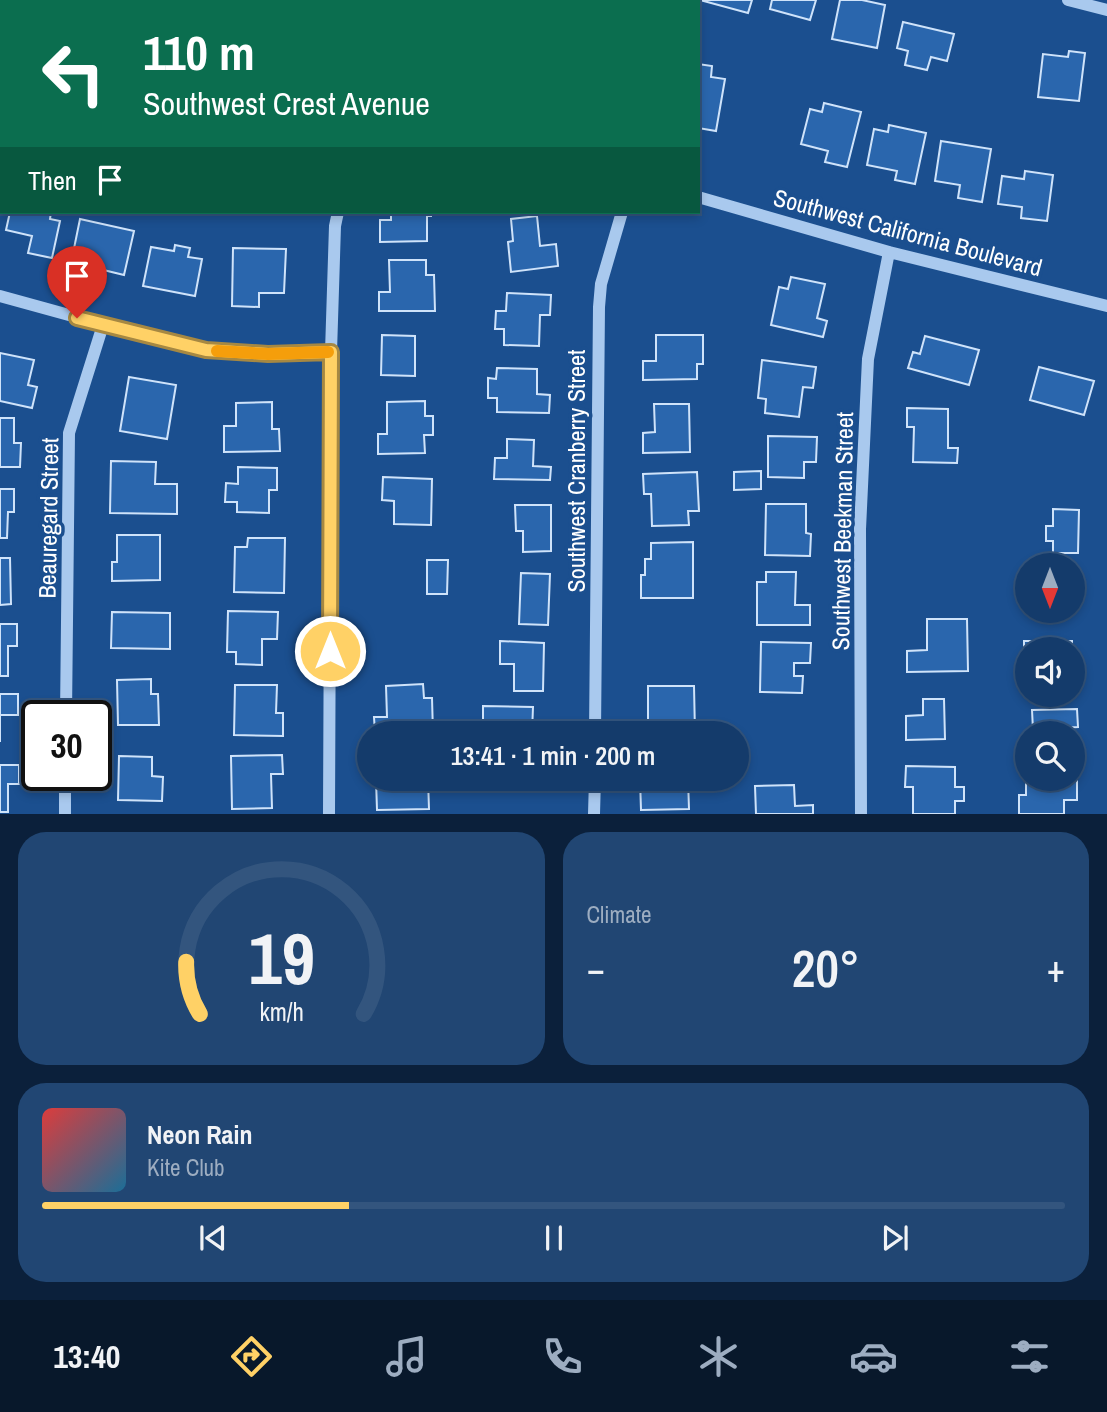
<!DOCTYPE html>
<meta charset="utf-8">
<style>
:root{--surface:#143b6b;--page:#214673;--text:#f1f3f6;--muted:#9dadc1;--line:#33557e;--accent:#ffd166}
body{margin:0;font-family:"Archivo Narrow",sans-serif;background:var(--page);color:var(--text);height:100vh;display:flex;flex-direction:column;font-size:26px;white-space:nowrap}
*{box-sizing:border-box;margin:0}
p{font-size:23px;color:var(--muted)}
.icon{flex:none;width:38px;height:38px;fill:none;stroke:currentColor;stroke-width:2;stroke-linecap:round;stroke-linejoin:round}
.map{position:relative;height:814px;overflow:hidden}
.panel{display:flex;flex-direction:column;gap:18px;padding:18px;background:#0b203b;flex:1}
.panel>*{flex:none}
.guide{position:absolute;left:0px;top:0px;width:700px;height:214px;box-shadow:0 4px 10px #0003,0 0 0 2px var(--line);background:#0b6e4f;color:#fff;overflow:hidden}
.needle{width:46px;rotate:180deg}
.controls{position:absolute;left:1015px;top:553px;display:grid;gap:14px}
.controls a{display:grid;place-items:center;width:70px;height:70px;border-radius:50%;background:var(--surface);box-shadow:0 4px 10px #0003,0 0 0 2px var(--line);font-size:35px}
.speed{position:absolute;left:21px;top:700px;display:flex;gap:14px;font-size:35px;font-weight:700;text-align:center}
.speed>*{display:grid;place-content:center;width:91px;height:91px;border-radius:50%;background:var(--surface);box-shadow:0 4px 10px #0003,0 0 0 2px var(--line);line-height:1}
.speed .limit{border:4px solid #111;border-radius:10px;background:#fff;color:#111}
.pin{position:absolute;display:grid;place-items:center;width:60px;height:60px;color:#fff;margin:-72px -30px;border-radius:50% 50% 50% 0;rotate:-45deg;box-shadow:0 0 7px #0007}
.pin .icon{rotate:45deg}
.me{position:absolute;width:77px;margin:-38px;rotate:0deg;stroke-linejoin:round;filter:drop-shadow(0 0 5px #0008)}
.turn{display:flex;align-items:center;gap:24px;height:147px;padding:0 28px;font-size:32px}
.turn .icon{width:91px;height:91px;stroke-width:2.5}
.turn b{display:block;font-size:49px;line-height:60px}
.then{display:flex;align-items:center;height:66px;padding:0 28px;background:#0003;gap:14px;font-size:26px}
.big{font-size:52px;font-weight:600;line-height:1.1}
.panel .widget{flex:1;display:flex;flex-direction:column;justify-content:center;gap:10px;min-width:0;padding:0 24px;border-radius:28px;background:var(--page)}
.panel .dial{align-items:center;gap:0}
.dial svg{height:182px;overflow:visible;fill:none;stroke:var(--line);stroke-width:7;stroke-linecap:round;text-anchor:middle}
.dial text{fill:var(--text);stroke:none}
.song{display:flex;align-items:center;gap:21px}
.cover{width:84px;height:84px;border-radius:10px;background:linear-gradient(135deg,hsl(0 70% 55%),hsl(200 70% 35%))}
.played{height:7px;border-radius:4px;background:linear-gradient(90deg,var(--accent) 30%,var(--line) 30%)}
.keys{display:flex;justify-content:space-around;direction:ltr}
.heat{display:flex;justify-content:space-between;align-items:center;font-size:38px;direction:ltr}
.panel .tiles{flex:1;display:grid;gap:18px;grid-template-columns:1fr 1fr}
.widget:last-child{grid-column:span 2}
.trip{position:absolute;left:357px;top:721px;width:392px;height:70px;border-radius:35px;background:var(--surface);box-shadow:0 4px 10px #0003,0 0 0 2px var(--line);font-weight:600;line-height:70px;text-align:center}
.tabs{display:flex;height:112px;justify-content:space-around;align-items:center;background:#08182b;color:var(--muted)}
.tabs .icon{width:49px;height:49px}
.tabs .selected{color:var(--accent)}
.tabs b{font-size:32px;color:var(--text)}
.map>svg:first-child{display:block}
.building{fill:#2a66ad;stroke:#cfe3fa;stroke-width:2}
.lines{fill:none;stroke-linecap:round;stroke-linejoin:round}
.minor{stroke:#a9c9ee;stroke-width:12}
.route-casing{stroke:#a68842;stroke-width:18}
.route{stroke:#ffd166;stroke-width:12}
.slow{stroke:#f59e0b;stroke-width:12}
.labels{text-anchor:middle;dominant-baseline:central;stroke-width:7;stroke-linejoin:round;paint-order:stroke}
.street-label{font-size:24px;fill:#fff;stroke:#1b4f8f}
</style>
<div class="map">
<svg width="1107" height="814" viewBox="0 0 1107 814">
<rect width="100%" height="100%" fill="#1b4f8f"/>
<path class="building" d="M340,0H392L396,1L340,2Z
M700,0H752L748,13Z
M772,0H816L810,20L770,9Z
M840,0H862L885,5L877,48L832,39Z
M903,22L954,34L947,61L931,57L927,70L905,65L908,51L897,48Z
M1069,51L1085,53L1079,101L1038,97L1043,54L1068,57Z
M698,64L712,66L711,77L725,79L716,131L698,128Z
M824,103L861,112L847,167L825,162L828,151L801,144L810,109L822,112Z
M889,125L926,133L915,184L895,180L897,171L867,165L874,129L888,132Z
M941,141L991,149L982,202L958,198L960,185L935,181Z
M1025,171L1053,175L1047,221L1021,218L1022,207L998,204L1002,176L1024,179Z
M10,212H51L50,219L60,221L52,258L28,253L32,236L6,230Z
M391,212H431V216H427V241L380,242V220H391Z
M537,216L540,246L556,244L558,266L511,272L508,242L513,241L511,219Z
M80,219L134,231L124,275L91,267L89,273L70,268Z
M175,245L190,248L188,257L202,259L195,296L143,286L151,247L174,251Z
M233,248L286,249L284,293H259V307L232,306Z
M389,260H426V275H434L435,311H379V292H390Z
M791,277L825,284L817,318L827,321L823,337L771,325L779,287L788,289Z
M507,293L551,295L550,315H540L539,346L504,345V329H495L496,311H506Z
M382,335L415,336V376L381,375Z
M656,335H703V364H697V379L643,380V361H656Z
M925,336L979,350L969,385L908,368L913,352L920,354Z
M0,353L34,360L28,385L37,387L32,408L0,401Z
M762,360L816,367L813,388L803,387L799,417L765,413L766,399L758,398Z
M1039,367L1094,381L1084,415L1030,400Z
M497,368L537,369V394L550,395L549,413L497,412V398H488V378L496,379Z
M129,377L176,385L167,439L120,431Z
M425,401V416H433V435H424L425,453L378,454V434H387V402Z
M272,402V429H279L280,451L224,452V426H236V403Z
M654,404H689L690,452L643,453V433L655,432Z
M907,408L948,409V448H958L957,463L913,462L914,427H907Z
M0,418H14V443H21L20,467H0Z
M768,436L817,437L816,462H804V478L768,477Z
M507,439L534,440L533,466L551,467L550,480L494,479L495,458H507Z
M111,461L156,462L155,484H177V514L110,513Z
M238,467L277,468V490H269V513L237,512V502H225L226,483L238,484Z
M761,471V489L734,490V472Z
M697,472L699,511H688L689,525L652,526L651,494H644L643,474Z
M383,477L432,479L431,525L394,524V501L382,500Z
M0,489H14V512H8L7,538H0Z
M766,504H806V533L811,534L810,556L765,555Z
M515,505H551V551L523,552V531H516Z
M1053,509L1079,510L1078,553H1053V541H1046V526H1053Z
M117,535H160V580L112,581V562H117Z
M248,538H285L284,593L234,592L235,547H247Z
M693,542V598H641V575H645V559H651V543Z
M0,558H10L11,604L0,605Z
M427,560H448L447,594H427Z
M766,572H796L795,605H810V625H757V582H766Z
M521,573L550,574L548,625L519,624Z
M228,611L278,612L277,639H262V665L236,664V652H227Z
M1032,611H1070L1069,618L1032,617Z
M112,612L170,613V649L111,648Z
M927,619H967L968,671L907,672V651L927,650Z
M0,624H17V646H8V676H0Z
M500,641L544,643L543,691H514V664H500Z
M1024,641H1072V649H1027V672H1024Z
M761,642L811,643L810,663H794V676H803L802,693L760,692Z
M151,679V694H158L159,725H118L117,680Z
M423,684L424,698H432L433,733H375L374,717H387L386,686Z
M235,685H277L276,713H283V736L234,735Z
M648,686H694L695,733H641V722H648Z
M0,694H18V715H0V742Z
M923,699H944L945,739L906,740V716L923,715Z
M483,706L533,707L532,733H542H483Z
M1077,709L1078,727L1061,728V733H1027V759V730H1033L1032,710Z
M282,755L283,774H271L272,808L232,809L231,756Z
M119,756L152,757V776L163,777L162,801L118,800Z
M0,765H19V784H8V812H0Z
M906,766L955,767V787H964V801H955V814H913V787H905Z
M387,779H428L429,809L377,810L376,780Z
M640,779H688L689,809L641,810Z
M1026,780L1077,781V800H1064V814H1019V795H1026Z
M794,785L795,806L813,805V814H756L755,786Z"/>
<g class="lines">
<path class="minor" d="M1068,0L1107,10
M0,3L2,4
M698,197L889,252L1107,306
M0,296L178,345L268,354L331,352
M66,716L69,433L103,325
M595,733L599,307L601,284L622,212
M65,814V775
M329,814L331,352L335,226L338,212
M594,814L595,779
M861,814L860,529L868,359L889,252"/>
</g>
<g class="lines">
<defs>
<path id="route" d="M77,318L206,350L268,354L331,352L330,651"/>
</defs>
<use href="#route" class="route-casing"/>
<use href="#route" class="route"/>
<path class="slow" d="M217,351L268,354L328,352"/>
</g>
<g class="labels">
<g class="street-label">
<text transform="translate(908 232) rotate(15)">Southwest California Boulevard</text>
<text transform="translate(576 471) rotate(-90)">Southwest Cranberry Street</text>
<text transform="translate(48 518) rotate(-89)">Beauregard Street</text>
<text transform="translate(842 531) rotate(-89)">Southwest Beekman Street</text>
</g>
</g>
</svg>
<div class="controls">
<a><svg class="needle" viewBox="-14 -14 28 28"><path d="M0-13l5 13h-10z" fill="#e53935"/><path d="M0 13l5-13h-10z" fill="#9dadc1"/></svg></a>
<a><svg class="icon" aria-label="sound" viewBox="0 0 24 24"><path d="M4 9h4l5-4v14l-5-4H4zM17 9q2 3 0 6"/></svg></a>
<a><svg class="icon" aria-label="search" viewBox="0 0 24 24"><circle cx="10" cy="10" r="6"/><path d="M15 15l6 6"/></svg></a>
</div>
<div class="speed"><div class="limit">30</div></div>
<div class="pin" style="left:77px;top:318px;background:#d93025"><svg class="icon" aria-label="arrive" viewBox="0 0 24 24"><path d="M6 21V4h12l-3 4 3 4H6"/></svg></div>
<svg class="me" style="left:330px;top:651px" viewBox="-20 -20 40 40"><circle r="17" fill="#ffd166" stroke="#fff" stroke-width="3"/><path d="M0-11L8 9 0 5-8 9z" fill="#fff"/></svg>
<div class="trip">13:41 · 1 min · 200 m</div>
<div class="guide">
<div class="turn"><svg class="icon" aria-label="left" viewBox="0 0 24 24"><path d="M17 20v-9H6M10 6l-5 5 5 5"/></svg><div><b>110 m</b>Southwest Crest Avenue</div></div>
<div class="then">Then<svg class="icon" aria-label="arrive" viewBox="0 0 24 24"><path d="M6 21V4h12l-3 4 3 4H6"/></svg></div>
</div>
</div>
<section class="panel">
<div class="tiles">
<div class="widget dial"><svg viewBox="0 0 100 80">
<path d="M14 69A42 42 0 1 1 86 69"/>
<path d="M14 69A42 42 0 0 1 8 46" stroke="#ffd166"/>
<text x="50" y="56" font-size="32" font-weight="700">19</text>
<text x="50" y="72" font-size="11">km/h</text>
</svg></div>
<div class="widget"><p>Climate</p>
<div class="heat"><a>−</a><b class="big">20°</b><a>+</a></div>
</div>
<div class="widget">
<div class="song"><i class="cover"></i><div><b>Neon Rain</b><p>Kite Club</p></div></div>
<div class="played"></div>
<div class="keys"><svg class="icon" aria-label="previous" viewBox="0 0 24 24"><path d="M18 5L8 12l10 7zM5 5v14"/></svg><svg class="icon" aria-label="pause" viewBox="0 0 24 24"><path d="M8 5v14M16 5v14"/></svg><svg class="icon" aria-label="next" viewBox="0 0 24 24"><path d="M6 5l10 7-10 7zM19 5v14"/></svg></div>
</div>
</div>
</section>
<nav class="tabs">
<b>13:40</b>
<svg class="icon selected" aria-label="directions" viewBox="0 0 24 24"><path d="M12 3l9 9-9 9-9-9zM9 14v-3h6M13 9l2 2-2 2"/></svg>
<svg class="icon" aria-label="music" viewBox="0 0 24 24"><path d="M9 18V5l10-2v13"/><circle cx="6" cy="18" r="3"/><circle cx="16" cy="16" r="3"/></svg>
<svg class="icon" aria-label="phone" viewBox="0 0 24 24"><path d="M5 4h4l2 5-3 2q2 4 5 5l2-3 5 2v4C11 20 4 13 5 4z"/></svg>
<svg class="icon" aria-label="climate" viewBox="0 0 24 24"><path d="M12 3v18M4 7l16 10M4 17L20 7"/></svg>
<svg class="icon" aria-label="car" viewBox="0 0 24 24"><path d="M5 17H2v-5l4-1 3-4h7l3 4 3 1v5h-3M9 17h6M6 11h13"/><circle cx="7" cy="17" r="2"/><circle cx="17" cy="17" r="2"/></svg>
<svg class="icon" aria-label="filters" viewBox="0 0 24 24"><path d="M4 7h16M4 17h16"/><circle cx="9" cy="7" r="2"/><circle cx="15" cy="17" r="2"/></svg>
</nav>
